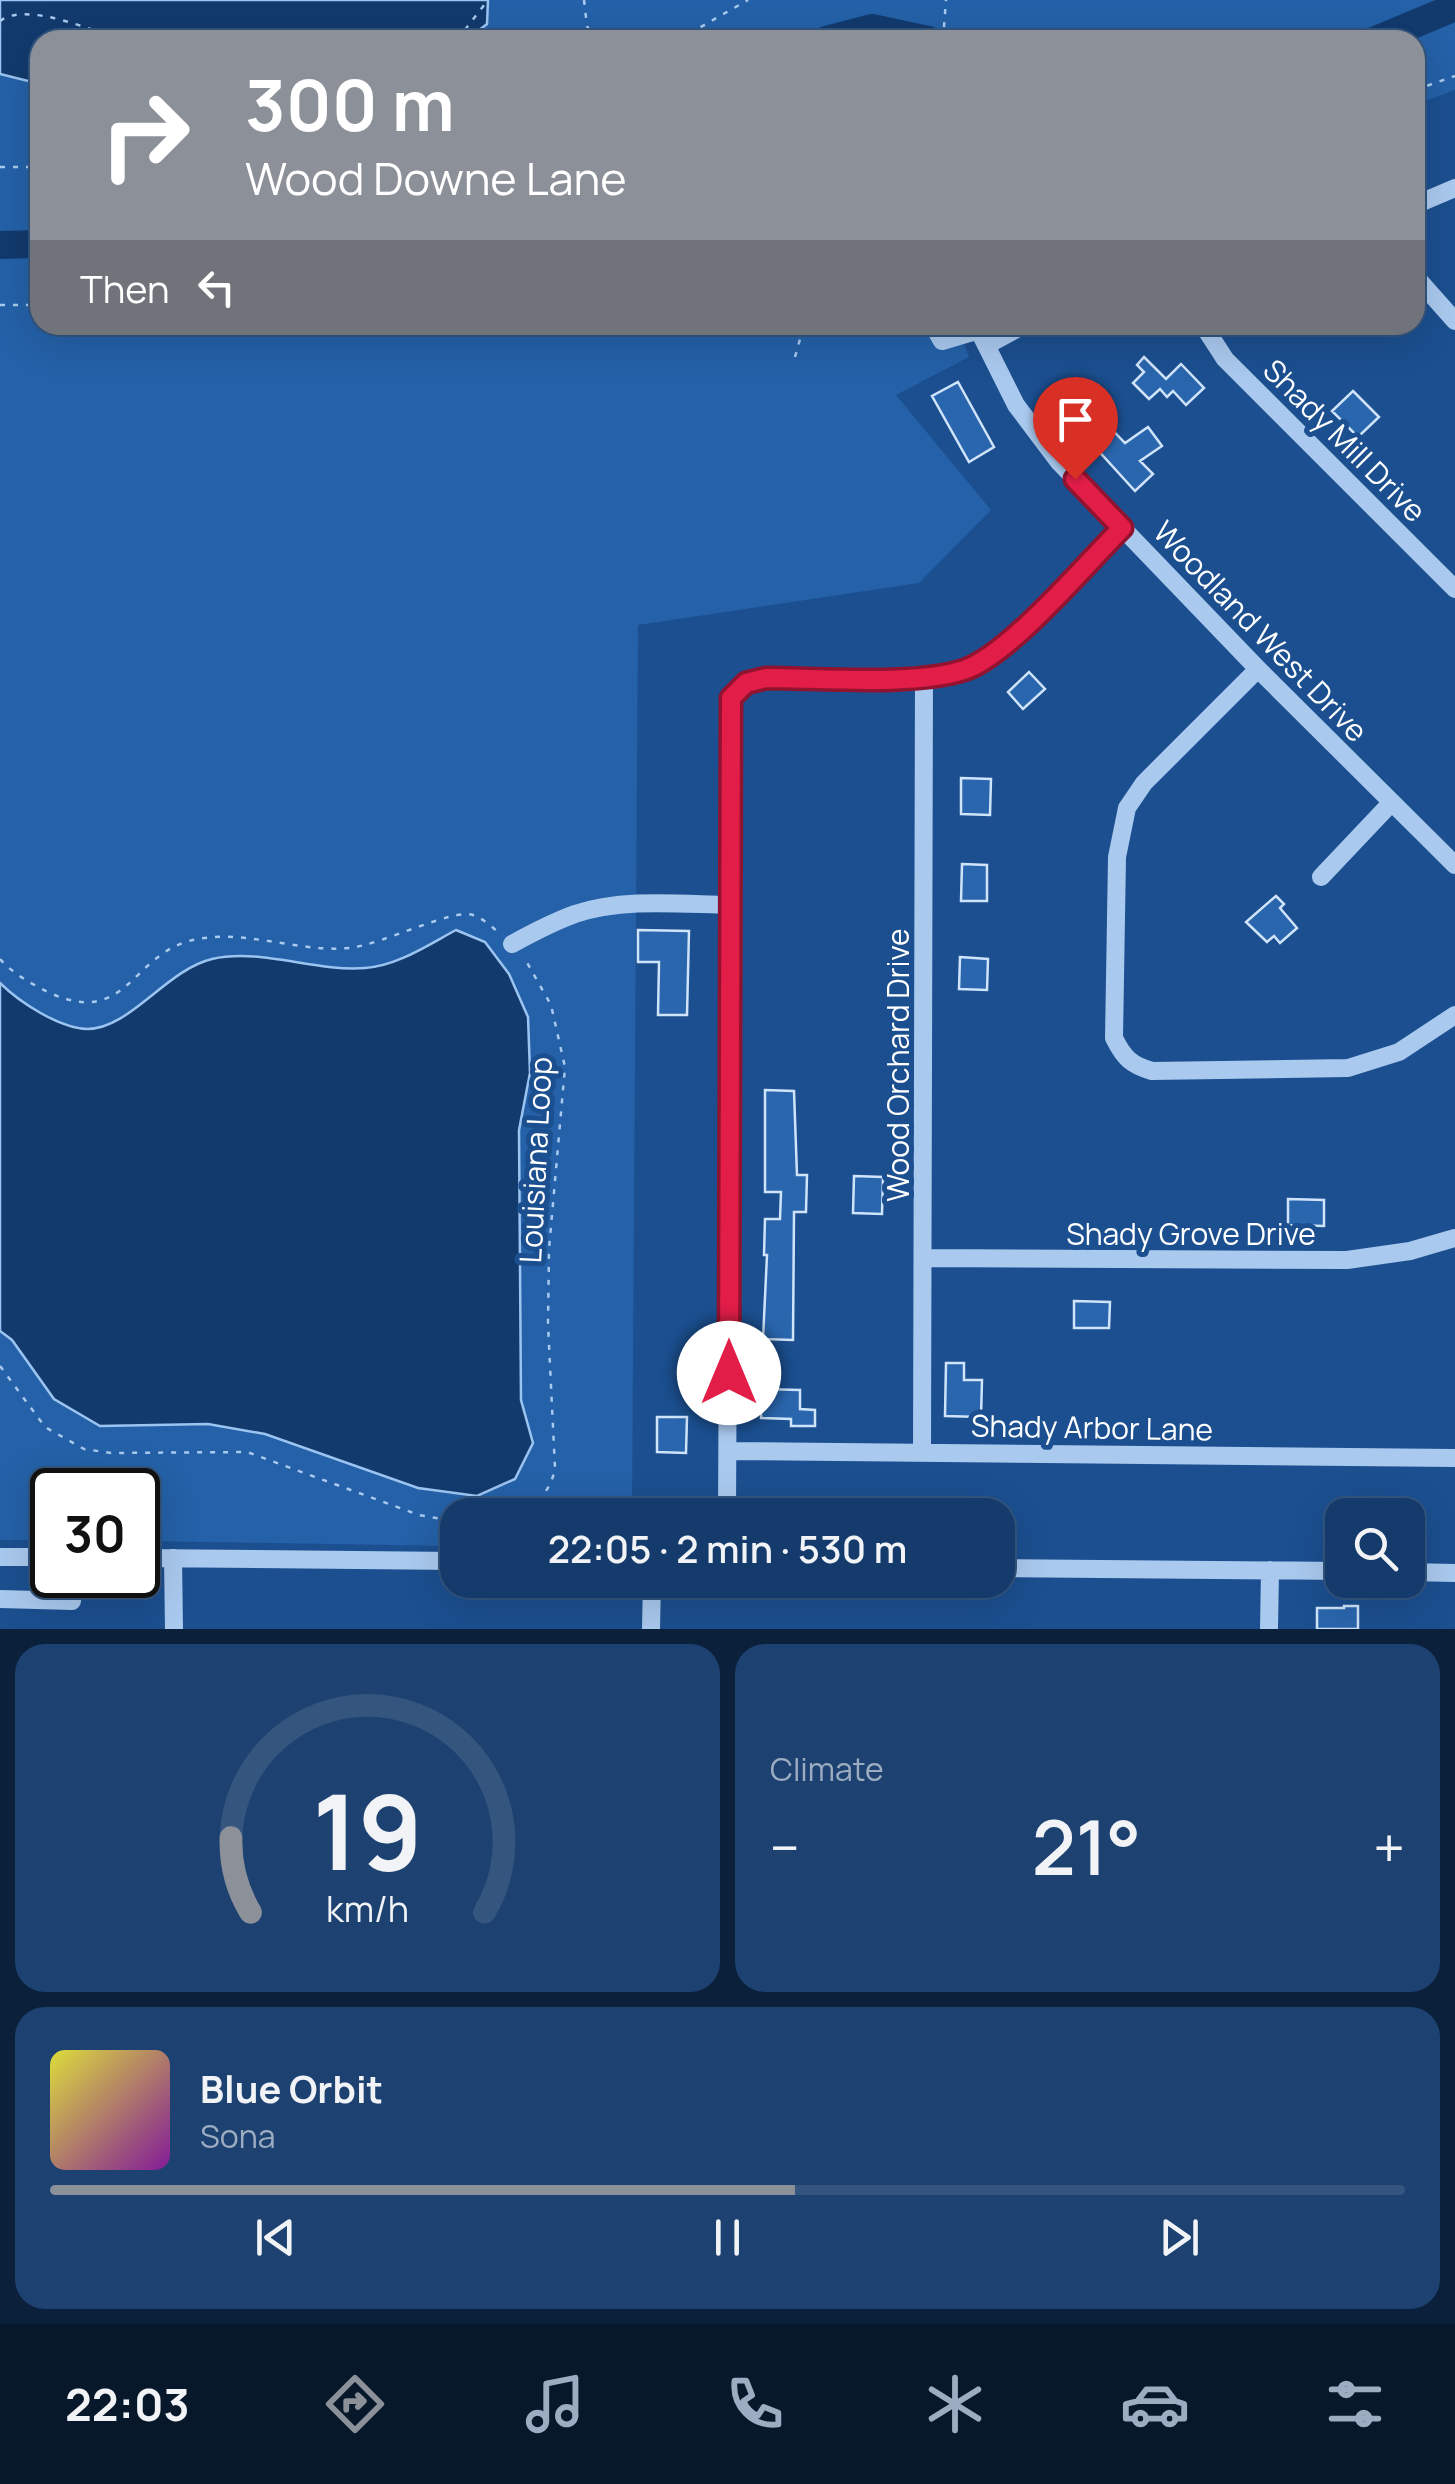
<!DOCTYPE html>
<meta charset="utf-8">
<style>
:root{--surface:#143b6b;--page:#1d4271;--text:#f1f3f6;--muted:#9dadc1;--line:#33557e;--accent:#8c9099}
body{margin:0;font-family:Manrope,sans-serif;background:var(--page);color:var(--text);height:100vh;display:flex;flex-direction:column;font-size:38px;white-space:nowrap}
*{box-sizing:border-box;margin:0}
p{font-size:32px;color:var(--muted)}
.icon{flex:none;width:55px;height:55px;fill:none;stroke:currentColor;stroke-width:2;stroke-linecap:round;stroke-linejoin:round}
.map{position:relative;height:1629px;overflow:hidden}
.side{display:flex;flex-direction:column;gap:15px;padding:15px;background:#0b203b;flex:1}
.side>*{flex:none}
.top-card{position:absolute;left:30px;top:30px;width:1395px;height:305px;border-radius:30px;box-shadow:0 10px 40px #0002,0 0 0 2px var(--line);background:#8c9099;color:#fff;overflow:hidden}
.buttons{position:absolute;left:1325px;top:1498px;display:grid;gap:20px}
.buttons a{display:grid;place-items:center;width:100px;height:100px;border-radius:20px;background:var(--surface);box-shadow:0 10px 40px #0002,0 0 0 2px var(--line);font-size:50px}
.speed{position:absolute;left:30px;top:1468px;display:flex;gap:20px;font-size:50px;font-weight:700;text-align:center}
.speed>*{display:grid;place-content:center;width:130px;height:130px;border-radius:50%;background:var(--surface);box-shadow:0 10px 40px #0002,0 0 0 2px var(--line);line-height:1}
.speed .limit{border:5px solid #111;border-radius:15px;background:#fff;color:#111}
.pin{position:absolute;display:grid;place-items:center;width:85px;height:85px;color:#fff;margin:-102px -42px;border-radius:50% 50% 50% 0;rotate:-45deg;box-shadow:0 0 10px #0007}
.pin .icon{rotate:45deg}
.me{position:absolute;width:110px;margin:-55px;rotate:0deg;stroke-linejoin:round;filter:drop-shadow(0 0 8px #0008)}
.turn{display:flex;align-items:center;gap:35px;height:210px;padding:0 50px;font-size:45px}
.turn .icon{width:130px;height:130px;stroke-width:2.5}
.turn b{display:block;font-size:70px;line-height:85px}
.then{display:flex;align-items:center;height:95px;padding:0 50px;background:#0003;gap:20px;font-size:38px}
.big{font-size:75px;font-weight:600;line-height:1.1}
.side .tile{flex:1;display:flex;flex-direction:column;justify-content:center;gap:15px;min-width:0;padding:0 35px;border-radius:30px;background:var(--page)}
.side .dial{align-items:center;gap:0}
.dial svg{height:260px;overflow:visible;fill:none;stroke:var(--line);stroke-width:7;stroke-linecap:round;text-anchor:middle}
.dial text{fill:var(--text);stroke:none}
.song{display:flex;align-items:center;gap:30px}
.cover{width:120px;height:120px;border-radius:15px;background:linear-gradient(135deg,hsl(60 70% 55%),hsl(290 70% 35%))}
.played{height:10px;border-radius:5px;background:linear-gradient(90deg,var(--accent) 55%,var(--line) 55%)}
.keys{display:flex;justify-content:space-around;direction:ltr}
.heat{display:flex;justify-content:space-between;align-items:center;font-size:55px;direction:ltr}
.side .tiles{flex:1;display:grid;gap:15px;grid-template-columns:1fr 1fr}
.tile:last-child{grid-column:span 2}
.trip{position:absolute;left:440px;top:1498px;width:575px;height:100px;border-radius:30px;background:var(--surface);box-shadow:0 10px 40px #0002,0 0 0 2px var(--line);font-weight:600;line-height:100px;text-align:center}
.tab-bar{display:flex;height:160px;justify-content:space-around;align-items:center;background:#08182b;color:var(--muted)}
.tab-bar .icon{width:70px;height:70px}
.tab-bar .current{color:var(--accent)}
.tab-bar b{font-size:45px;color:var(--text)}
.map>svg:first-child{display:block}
.green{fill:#2461a8}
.water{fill:#123a6d;stroke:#9cc4f0;stroke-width:2.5}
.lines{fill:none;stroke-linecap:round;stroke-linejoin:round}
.river{stroke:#123a6d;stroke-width:28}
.building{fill:#2a66ad;stroke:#cfe3fa;stroke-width:2.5}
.path{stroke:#a9c9ee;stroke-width:2.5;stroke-dasharray:5 8;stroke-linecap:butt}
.minor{stroke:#a9c9ee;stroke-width:18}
.route-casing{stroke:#92132f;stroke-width:25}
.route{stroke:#e11d48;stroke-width:18}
.labels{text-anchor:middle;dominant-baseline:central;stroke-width:10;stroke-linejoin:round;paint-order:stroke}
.street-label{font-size:30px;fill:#fff;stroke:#1b4f8f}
</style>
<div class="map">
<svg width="1455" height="1629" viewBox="0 0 1455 1629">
<rect width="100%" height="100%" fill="#1b4f8f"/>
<path class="green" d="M0,0H1455V90L1415,105V40H40V325H957L969,357L896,395L991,510L919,583L638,625L632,1515H458L457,1546L138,1541V1490H52V1540H0Z"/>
<path class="water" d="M0,0H488L487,24L466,40H40V84L0,74Z
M456,930L485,942L509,974L528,1017L530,1073L519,1130L521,1400L533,1443L515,1479L477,1496L418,1488L265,1434L208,1424L100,1426L54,1399L12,1340L0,1331V983C19,1002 59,1028 87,1029C130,1029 166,970 212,959C261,948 315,972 365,968C397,966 428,945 456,930Z"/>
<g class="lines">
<path class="river" d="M826,40L872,28L928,40
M1376,40L1455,7
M0,245L40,244"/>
</g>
<path class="building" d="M1144,357L1166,379L1181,364L1204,388L1186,405L1173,391L1167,397L1160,389L1149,399L1133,383L1144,372L1137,365Z
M958,382L994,447L969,462L932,396Z
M1353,391L1379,417L1358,437L1332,411Z
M1102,419L1125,443L1148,427L1162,446L1140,461L1153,474L1135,491L1085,436Z
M1029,672L1045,689L1023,709L1008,692Z
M961,778L991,779L990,815L961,814Z
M962,864L987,865V901H961Z
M1276,896L1284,904L1280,908L1297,928L1280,943L1274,936L1267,942L1246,922Z
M638,930L689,931L687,1015H658L659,962H638Z
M960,957L988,959L987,990L959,989Z
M765,1090L794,1091L797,1175H807L806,1212H794L793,1340L763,1339L767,1255H764L765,1219H780L781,1192H765Z
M854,1176L883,1177L882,1214L853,1213Z
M1288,1199L1324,1200V1226L1288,1225Z
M1074,1301L1110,1302L1109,1328H1074Z
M946,1363H964V1380H982L981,1417L945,1416Z
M762,1389L800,1390V1409L815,1410V1426H791V1419L761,1418Z
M657,1417H687L686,1453L657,1452Z
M1344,1606H1358V1629H1317V1608H1344Z"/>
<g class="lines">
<path class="path" d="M584,0L587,26L595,40
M0,21C26,1 93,31 123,40
M345,40L354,36L376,40
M457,40L488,0
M678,40L748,0
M943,40L946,0
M1415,90L1455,76
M0,167H40
M0,305H40
M795,357L804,325
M0,959C13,974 32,984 50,993C126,1027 131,957 189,941C242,927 296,953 349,948C381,945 453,908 473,915C482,918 491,926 498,932
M0,1366L45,1427L84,1449L111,1453L247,1452L419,1515L458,1522
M516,1515C536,1506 551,1491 555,1468L548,1324L549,1249L565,1067L551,1005L525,959"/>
<path class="minor" d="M1415,205L1455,188
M1415,276L1455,321
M933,325L942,341L979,330
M976,325L1016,405L1059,462L1258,669L1455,865
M1203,325L1225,359L1455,589
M987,345L1024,325
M1258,669L1144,783L1127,808L1117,857L1114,1038C1124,1058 1131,1065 1152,1071L1348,1068L1399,1052L1455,1015
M1321,877L1392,802
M512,944C532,933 553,922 575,914C623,898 679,904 729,905
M924,1258L1347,1260L1410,1251L1455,1238
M729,1451L1455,1458
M922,1453L924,677
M727,1515L731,699L745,683L766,678C819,678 916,686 964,670C1007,656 1086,563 1122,528
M0,1557H52
M138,1558L458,1561
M173,1558L174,1629
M998,1568L1342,1571
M1408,1572L1455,1573
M0,1599L72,1601L74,1575
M651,1629L652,1580
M1269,1629L1270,1570"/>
</g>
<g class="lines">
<defs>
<path id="route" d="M729,1373L731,698L746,683L766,678C819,678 916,686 964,670C1008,656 1086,564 1122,528L1075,479"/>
</defs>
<use href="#route" class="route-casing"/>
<use href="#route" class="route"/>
</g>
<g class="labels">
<g class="street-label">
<text transform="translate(1345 440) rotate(45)">Shady Mill Drive</text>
<text transform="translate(1261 631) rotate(46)">Woodland West Drive</text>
<text transform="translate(897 1065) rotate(-90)">Wood Orchard Drive</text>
<text transform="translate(535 1160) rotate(-87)">Louisiana Loop</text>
<text x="1191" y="1233">Shady Grove Drive</text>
<text transform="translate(1092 1427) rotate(1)">Shady Arbor Lane</text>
</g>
</g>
</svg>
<div class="buttons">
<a><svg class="icon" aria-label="search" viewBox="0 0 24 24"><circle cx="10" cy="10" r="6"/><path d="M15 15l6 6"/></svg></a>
</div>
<div class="speed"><div class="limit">30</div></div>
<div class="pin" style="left:1075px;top:479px;background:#d93025"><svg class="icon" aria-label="arrive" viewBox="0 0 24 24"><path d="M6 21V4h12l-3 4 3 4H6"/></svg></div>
<svg class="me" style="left:729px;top:1373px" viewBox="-20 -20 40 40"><circle r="19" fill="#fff"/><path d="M0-13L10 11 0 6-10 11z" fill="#e11d48"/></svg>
<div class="trip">22:05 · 2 min · 530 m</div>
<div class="top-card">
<div class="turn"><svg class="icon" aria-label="right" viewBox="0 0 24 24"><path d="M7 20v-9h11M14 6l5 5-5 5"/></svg><div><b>300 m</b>Wood Downe Lane</div></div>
<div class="then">Then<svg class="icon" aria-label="left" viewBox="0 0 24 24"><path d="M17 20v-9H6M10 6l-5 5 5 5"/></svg></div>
</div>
</div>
<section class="side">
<div class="tiles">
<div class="tile dial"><svg viewBox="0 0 100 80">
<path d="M14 69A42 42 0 1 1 86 69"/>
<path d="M14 69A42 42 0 0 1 8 46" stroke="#8c9099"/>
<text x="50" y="56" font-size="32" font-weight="700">19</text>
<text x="50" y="72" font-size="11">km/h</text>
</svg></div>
<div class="tile"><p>Climate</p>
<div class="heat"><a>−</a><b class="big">21°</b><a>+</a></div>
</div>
<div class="tile">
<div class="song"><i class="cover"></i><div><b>Blue Orbit</b><p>Sona</p></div></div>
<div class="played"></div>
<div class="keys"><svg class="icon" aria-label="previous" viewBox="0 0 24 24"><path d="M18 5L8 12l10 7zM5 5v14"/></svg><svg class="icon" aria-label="pause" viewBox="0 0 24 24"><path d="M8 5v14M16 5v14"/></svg><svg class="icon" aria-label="next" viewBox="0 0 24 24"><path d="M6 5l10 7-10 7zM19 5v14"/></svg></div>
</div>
</div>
</section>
<nav class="tab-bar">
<b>22:03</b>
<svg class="icon current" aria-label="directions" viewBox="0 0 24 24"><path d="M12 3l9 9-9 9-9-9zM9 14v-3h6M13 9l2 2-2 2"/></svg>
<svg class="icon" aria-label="music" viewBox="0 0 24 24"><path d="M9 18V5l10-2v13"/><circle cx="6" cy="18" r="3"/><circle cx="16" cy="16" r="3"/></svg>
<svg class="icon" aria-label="phone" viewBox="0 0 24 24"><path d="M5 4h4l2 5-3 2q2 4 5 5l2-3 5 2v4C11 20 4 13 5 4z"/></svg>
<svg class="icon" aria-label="climate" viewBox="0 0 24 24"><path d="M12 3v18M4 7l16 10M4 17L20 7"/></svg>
<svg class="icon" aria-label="car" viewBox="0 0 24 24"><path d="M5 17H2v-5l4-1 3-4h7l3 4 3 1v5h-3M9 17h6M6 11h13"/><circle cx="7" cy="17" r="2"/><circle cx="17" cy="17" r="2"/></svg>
<svg class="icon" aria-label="filters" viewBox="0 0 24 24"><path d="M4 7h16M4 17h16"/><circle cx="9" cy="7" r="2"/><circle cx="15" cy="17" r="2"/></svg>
</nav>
